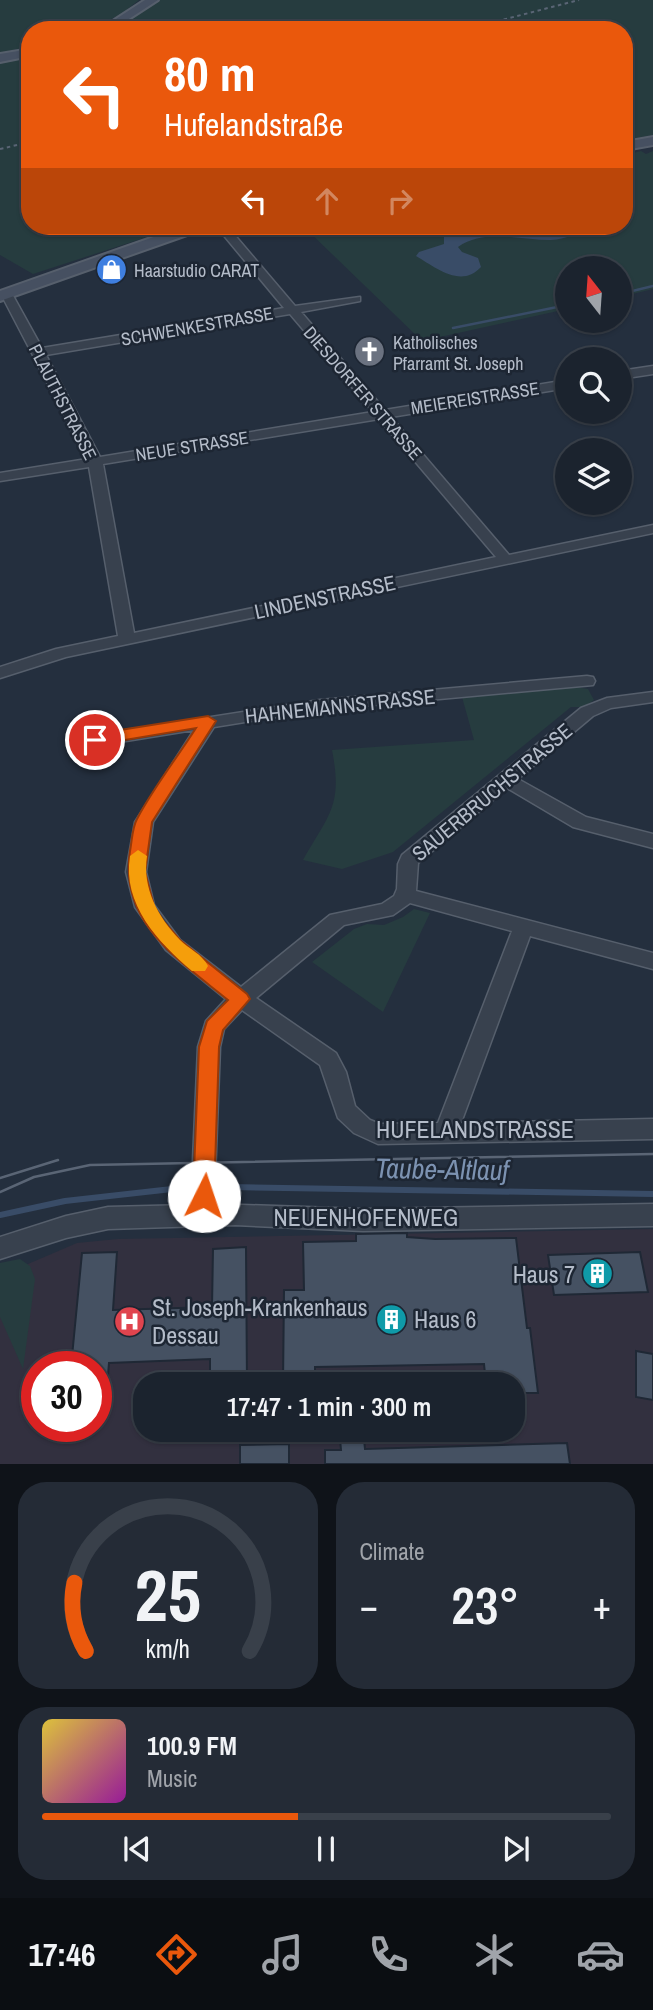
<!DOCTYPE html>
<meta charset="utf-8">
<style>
:root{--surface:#1b232e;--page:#242b36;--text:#f1f3f6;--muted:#a0a4aa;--line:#39404a;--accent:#ea580c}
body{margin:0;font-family:"Archivo Narrow",sans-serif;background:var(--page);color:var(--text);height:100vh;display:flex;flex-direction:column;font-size:26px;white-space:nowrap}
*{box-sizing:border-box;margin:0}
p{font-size:23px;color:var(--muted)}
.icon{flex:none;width:38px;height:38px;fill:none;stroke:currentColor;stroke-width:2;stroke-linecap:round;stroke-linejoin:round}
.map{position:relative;height:1464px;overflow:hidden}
.drawer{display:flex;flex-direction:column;gap:18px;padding:18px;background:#0f1319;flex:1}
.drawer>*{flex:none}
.hud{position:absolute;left:21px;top:21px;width:612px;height:214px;border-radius:28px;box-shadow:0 2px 5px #0004,0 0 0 2px var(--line);background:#ea580c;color:#fff;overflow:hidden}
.needle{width:46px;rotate:343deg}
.buttons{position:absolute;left:555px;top:256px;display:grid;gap:14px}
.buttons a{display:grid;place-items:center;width:77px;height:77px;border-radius:50%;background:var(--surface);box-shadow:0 2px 5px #0004,0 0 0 2px var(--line);font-size:35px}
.speed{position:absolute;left:21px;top:1351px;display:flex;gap:14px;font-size:35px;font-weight:700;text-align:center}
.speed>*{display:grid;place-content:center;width:91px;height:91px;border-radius:50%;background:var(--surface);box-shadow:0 2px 5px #0004,0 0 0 2px var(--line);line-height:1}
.speed .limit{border:10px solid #d22;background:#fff;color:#111}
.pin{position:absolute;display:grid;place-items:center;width:60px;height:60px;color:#fff;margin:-30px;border:4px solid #fff;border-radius:50%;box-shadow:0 2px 7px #0007}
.me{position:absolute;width:77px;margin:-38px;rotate:4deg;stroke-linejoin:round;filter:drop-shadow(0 0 5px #0008)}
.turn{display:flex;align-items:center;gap:24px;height:147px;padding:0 28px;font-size:32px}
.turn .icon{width:91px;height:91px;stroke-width:2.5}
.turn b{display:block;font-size:49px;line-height:60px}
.lanes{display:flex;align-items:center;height:66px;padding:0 28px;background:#0003;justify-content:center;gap:35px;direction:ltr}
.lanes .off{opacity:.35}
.big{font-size:52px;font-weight:600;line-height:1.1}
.drawer .card{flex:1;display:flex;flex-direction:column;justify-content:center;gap:10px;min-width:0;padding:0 24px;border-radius:28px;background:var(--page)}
.drawer .dial{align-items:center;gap:0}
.dial svg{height:182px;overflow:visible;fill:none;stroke:var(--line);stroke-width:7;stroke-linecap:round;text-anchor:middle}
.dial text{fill:var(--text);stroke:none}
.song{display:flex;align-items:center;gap:21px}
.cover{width:84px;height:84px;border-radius:10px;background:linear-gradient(135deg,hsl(50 70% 55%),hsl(300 70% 35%))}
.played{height:7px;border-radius:4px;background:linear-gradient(90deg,var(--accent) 45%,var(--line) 45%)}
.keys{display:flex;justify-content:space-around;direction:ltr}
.heat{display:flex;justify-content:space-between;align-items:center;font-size:38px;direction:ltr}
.drawer .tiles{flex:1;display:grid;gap:18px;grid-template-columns:1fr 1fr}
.card:last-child{grid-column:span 2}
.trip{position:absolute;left:133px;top:1372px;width:392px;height:70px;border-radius:28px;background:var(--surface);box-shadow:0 2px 5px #0004,0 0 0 2px var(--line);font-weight:600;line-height:70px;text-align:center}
.menu{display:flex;height:112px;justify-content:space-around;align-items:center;background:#0b0e12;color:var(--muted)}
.menu .icon{width:49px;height:49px}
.menu .current{color:var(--accent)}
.menu b{font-size:32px;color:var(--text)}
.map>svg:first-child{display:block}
.medical{fill:#32303f;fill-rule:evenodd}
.green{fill:#263c3f}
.water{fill:#394c67}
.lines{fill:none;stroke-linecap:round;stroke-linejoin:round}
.stream-far1{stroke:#394c67;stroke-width:2.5}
.stream{stroke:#394c67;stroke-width:6}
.building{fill:#455162;stroke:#1f2835;stroke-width:2}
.minor-casing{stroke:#565f6c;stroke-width:3}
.secondary-casing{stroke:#565f6c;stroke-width:4}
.minor{fill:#38414e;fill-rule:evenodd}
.secondary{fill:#465061;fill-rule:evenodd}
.tram{stroke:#5a6575;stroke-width:2.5}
.rail{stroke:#5a6575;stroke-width:2;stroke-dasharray:3.5 3.5;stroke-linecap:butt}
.route{fill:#ea580c;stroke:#983908;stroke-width:2}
.slow{fill:#f59e0b}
.labels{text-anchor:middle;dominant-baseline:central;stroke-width:5;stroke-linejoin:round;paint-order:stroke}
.far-poi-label{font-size:18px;fill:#b4bcc9;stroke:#1d2633;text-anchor:start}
.far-street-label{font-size:18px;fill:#b4bcc9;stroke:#1d2633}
.street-label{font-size:21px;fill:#b4bcc9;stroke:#1d2633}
.near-street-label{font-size:24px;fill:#b4bcc9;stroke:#1d2633}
.near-poi-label{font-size:24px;fill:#b4bcc9;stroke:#1d2633;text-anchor:start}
.near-water-label{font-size:28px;font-style:italic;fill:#7c92b1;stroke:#1d2633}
</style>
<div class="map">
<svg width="653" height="1464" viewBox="0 0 653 1464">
<rect width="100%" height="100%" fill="#242f3e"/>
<path class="medical" d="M653,1229V1464H0V1276L77,1243L118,1239ZM37,1367H96V1426H37ZM145,1384H513V1430H145Z"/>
<path class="green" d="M0,0H139L120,15L87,30H30V46L0,53Z
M159,0H653V135L625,140V30H110Z
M30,54V226H181L33,274L0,255V61Z
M641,151L646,154L653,151V289L620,297V268H567V309L422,341L303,226H625V155Z
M569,686L588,689L594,700L584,707H571L393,852L342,869L303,860C329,814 343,806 332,750L474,740L462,697Z
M414,909L430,913L383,1012L312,962L354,929L367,924L384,925L403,917Z
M20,1259L30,1266L35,1279L23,1369L0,1317V1263Z"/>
<path class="water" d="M436,226H493L503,231L549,237L576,233L588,235L600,231L603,226H613C604,240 587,234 573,236C565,237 558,240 551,240C520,240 485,228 458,247L462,252L478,258L481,267C461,289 435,267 416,256L419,252L444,244V236L450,230Z"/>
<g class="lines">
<path class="stream-far1" d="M620,294L653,286
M453,328L567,305"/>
<path class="stream" d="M231,1187L653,1194
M0,1215L65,1201L172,1189"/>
</g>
<path class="building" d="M407,1233V1237L435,1239L516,1238L527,1328H530L538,1393H513V1384H486L484,1364L315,1367V1384H283L284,1290H304L303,1242L356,1241V1234Z
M246,1247L247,1384H210V1359L109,1363L106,1400H96V1367H71L82,1253L117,1252L113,1310L212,1307L213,1249Z
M640,1252L648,1292L554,1295L548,1255Z
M636,1351L653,1354V1400L636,1397Z
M340,1439H364L365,1449L567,1443L570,1464H325V1450H341Z
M289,1444V1464H240V1445Z"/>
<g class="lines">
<defs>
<path id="minor" d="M216,226H227L295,306L360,297V301L301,312L385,410L567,380V388L391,417L509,555L653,525V533L66,657L0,678V667L56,649L118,636L89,467L0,481V473L87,459L1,294L11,292L42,348L284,308ZM290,314L373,412L100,457L46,355ZM379,419L496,557L134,633L103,464Z
M653,366V374L620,379V371Z
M587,676L593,677L595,681L593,685L320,710L214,727L153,822L146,872L154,905L180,940L241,987L330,915L382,904L394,896L397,889L398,864L402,855L581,708L607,698L653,692V702L611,708L593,716L518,779L586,817L653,834V848L573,827L507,788L418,863L416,891L653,953V969L530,936L461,1123L653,1119V1139L378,1144L354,1133L338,1118L320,1065L242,1010L224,1029L220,1047L214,1204L363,1209L653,1204V1226L363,1231L235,1225L108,1229L66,1238L0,1259V1237L66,1216L108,1207L191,1205L198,1047L206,1021L226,999L166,950L135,907L126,872L135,822L194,730L95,746L89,744L86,740L89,736L320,700ZM410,903L512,931L438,1123L380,1124L370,1120L355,1106L346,1072L336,1053L256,998L344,925L393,915Z"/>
<path id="secondary" d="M145,0H158L112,30H99Z
M30,49V56L0,62V54Z
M653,137V145L625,150V142Z
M185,226H207L204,229L0,301V291Z"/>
</defs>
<use href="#minor" class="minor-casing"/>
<use href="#secondary" class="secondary-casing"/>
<use href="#minor" class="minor"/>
<use href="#secondary" class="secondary"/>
<path class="tram" d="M0,1178L58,1160
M0,1192L34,1177L90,1165L653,1154"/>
<path class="rail" d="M463,30L579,0
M0,149L30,142"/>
</g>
<path class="route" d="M208,716L216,721L152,822L145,872L154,906L164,922L180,940L247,994L250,999L223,1030L219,1047L214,1196L211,1203L204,1206L196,1203L193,1196L199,1047L207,1021L228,1000C179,960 119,923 130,851C132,841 132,828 137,819C153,788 177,758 196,728L95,745L87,740L95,734Z"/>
<path class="slow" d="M138,850L147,856C142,888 158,917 180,940C189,949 202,954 208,966L205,971H192C158,942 122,904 130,856Z"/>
<defs>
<symbol id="shop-disc" viewBox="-11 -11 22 22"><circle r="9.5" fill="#3f7fe0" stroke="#1d2633"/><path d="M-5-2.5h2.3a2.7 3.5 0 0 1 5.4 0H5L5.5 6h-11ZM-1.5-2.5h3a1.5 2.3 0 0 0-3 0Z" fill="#fff"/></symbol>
<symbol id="church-disc" viewBox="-11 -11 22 22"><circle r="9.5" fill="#6b7280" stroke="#1d2633"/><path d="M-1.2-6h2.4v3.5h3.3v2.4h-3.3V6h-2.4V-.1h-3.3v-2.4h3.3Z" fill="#fff"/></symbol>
<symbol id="building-disc" viewBox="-11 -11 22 22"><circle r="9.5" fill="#0f9aa8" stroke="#1d2633"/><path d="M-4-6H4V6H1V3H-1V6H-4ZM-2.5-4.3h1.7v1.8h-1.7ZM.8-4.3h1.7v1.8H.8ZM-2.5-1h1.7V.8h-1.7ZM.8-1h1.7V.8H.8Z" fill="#fff"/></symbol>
<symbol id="hospital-disc" viewBox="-11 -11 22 22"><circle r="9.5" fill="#e0444e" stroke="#1d2633"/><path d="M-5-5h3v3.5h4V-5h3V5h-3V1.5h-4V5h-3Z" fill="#fff"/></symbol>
</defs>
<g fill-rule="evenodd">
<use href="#shop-disc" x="94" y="252" width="35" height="35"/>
<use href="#church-disc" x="352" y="334" width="35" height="35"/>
<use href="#building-disc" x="580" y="1256" width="35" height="35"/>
<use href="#building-disc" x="374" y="1302" width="35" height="35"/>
<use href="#hospital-disc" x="112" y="1304" width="35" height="35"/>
</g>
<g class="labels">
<g class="far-poi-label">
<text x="134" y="270">Haarstudio CARAT</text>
<text x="393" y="342">Katholisches<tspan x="393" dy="21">Pfarramt St. Joseph</tspan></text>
</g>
<g class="far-street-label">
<text transform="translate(197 326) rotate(-10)">SCHWENKESTRASSE</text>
<text transform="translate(363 393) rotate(49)">DIESDORFER STRASSE</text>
<text transform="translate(475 398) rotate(-9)">MEIEREISTRASSE</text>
<text transform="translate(63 402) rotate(63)">PLAUTHSTRASSE</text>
<text transform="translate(192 446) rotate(-9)">NEUE STRASSE</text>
</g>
<g class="street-label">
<text transform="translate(325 597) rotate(-12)">LINDENSTRASSE</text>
<text transform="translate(340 706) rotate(-6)">HAHNEMANNSTRASSE</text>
<text transform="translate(492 792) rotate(-40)">SAUERBRUCHSTRASSE</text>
</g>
<g class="near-street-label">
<text x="475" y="1129">HUFELANDSTRASSE</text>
<text x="366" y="1217">NEUENHOFENWEG</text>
</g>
<g class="near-poi-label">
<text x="575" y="1274" text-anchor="end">Haus 7</text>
<text x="152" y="1307">St. Joseph-Krankenhaus<tspan x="152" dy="28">Dessau</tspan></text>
<text x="414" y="1319">Haus 6</text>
</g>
<g class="near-water-label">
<text transform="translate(442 1169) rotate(1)">Taube-Altlauf</text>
</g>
</g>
</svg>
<div class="buttons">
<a><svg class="needle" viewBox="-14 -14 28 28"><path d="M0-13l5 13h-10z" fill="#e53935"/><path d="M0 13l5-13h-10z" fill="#a0a4aa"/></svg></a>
<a><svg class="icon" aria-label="search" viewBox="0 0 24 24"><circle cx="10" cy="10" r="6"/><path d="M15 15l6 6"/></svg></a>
<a><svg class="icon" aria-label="layers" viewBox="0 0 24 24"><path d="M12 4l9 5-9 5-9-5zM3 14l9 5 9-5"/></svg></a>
</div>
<div class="speed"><div class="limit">30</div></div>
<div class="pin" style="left:95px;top:740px;background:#d93025"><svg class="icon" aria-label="arrive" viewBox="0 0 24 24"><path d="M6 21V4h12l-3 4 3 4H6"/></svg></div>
<svg class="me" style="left:204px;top:1196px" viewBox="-20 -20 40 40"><circle r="19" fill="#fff"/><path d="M0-13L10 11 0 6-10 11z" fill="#ea580c"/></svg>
<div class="trip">17:47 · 1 min · 300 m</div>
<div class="hud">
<div class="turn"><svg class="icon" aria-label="left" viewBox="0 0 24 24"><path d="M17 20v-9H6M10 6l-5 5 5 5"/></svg><div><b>80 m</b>Hufelandstraße</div></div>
<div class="lanes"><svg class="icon" aria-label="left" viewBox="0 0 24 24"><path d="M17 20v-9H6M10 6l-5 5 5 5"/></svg><svg class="icon off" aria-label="ahead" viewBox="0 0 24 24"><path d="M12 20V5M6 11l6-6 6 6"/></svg><svg class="icon off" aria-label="right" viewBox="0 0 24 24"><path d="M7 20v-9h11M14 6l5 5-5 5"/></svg></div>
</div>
</div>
<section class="drawer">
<div class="tiles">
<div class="card dial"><svg viewBox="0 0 100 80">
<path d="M14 69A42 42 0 1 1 86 69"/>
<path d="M14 69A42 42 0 0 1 9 39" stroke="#ea580c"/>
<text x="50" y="56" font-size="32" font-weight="700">25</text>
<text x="50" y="72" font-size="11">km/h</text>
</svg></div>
<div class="card"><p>Climate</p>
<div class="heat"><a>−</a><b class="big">23°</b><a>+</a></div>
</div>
<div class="card">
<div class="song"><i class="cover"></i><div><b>100.9 FM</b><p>Music</p></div></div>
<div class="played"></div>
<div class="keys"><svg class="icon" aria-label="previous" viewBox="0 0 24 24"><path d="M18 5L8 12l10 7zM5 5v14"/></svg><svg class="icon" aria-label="pause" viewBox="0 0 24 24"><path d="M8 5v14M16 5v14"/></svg><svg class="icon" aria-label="next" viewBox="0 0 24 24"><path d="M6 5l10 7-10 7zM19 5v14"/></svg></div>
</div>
</div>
</section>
<nav class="menu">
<b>17:46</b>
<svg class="icon current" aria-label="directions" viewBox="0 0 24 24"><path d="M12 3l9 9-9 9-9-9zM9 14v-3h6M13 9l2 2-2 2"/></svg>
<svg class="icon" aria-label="music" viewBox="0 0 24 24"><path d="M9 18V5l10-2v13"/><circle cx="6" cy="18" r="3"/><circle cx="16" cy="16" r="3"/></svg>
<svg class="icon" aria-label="phone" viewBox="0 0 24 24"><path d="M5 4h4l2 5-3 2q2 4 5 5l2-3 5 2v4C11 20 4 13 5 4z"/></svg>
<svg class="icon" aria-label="climate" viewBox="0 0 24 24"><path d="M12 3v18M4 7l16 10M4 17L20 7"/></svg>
<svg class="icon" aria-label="car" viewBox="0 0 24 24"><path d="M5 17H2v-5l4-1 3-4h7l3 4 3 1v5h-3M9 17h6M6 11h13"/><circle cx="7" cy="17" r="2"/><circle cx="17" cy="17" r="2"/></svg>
</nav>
